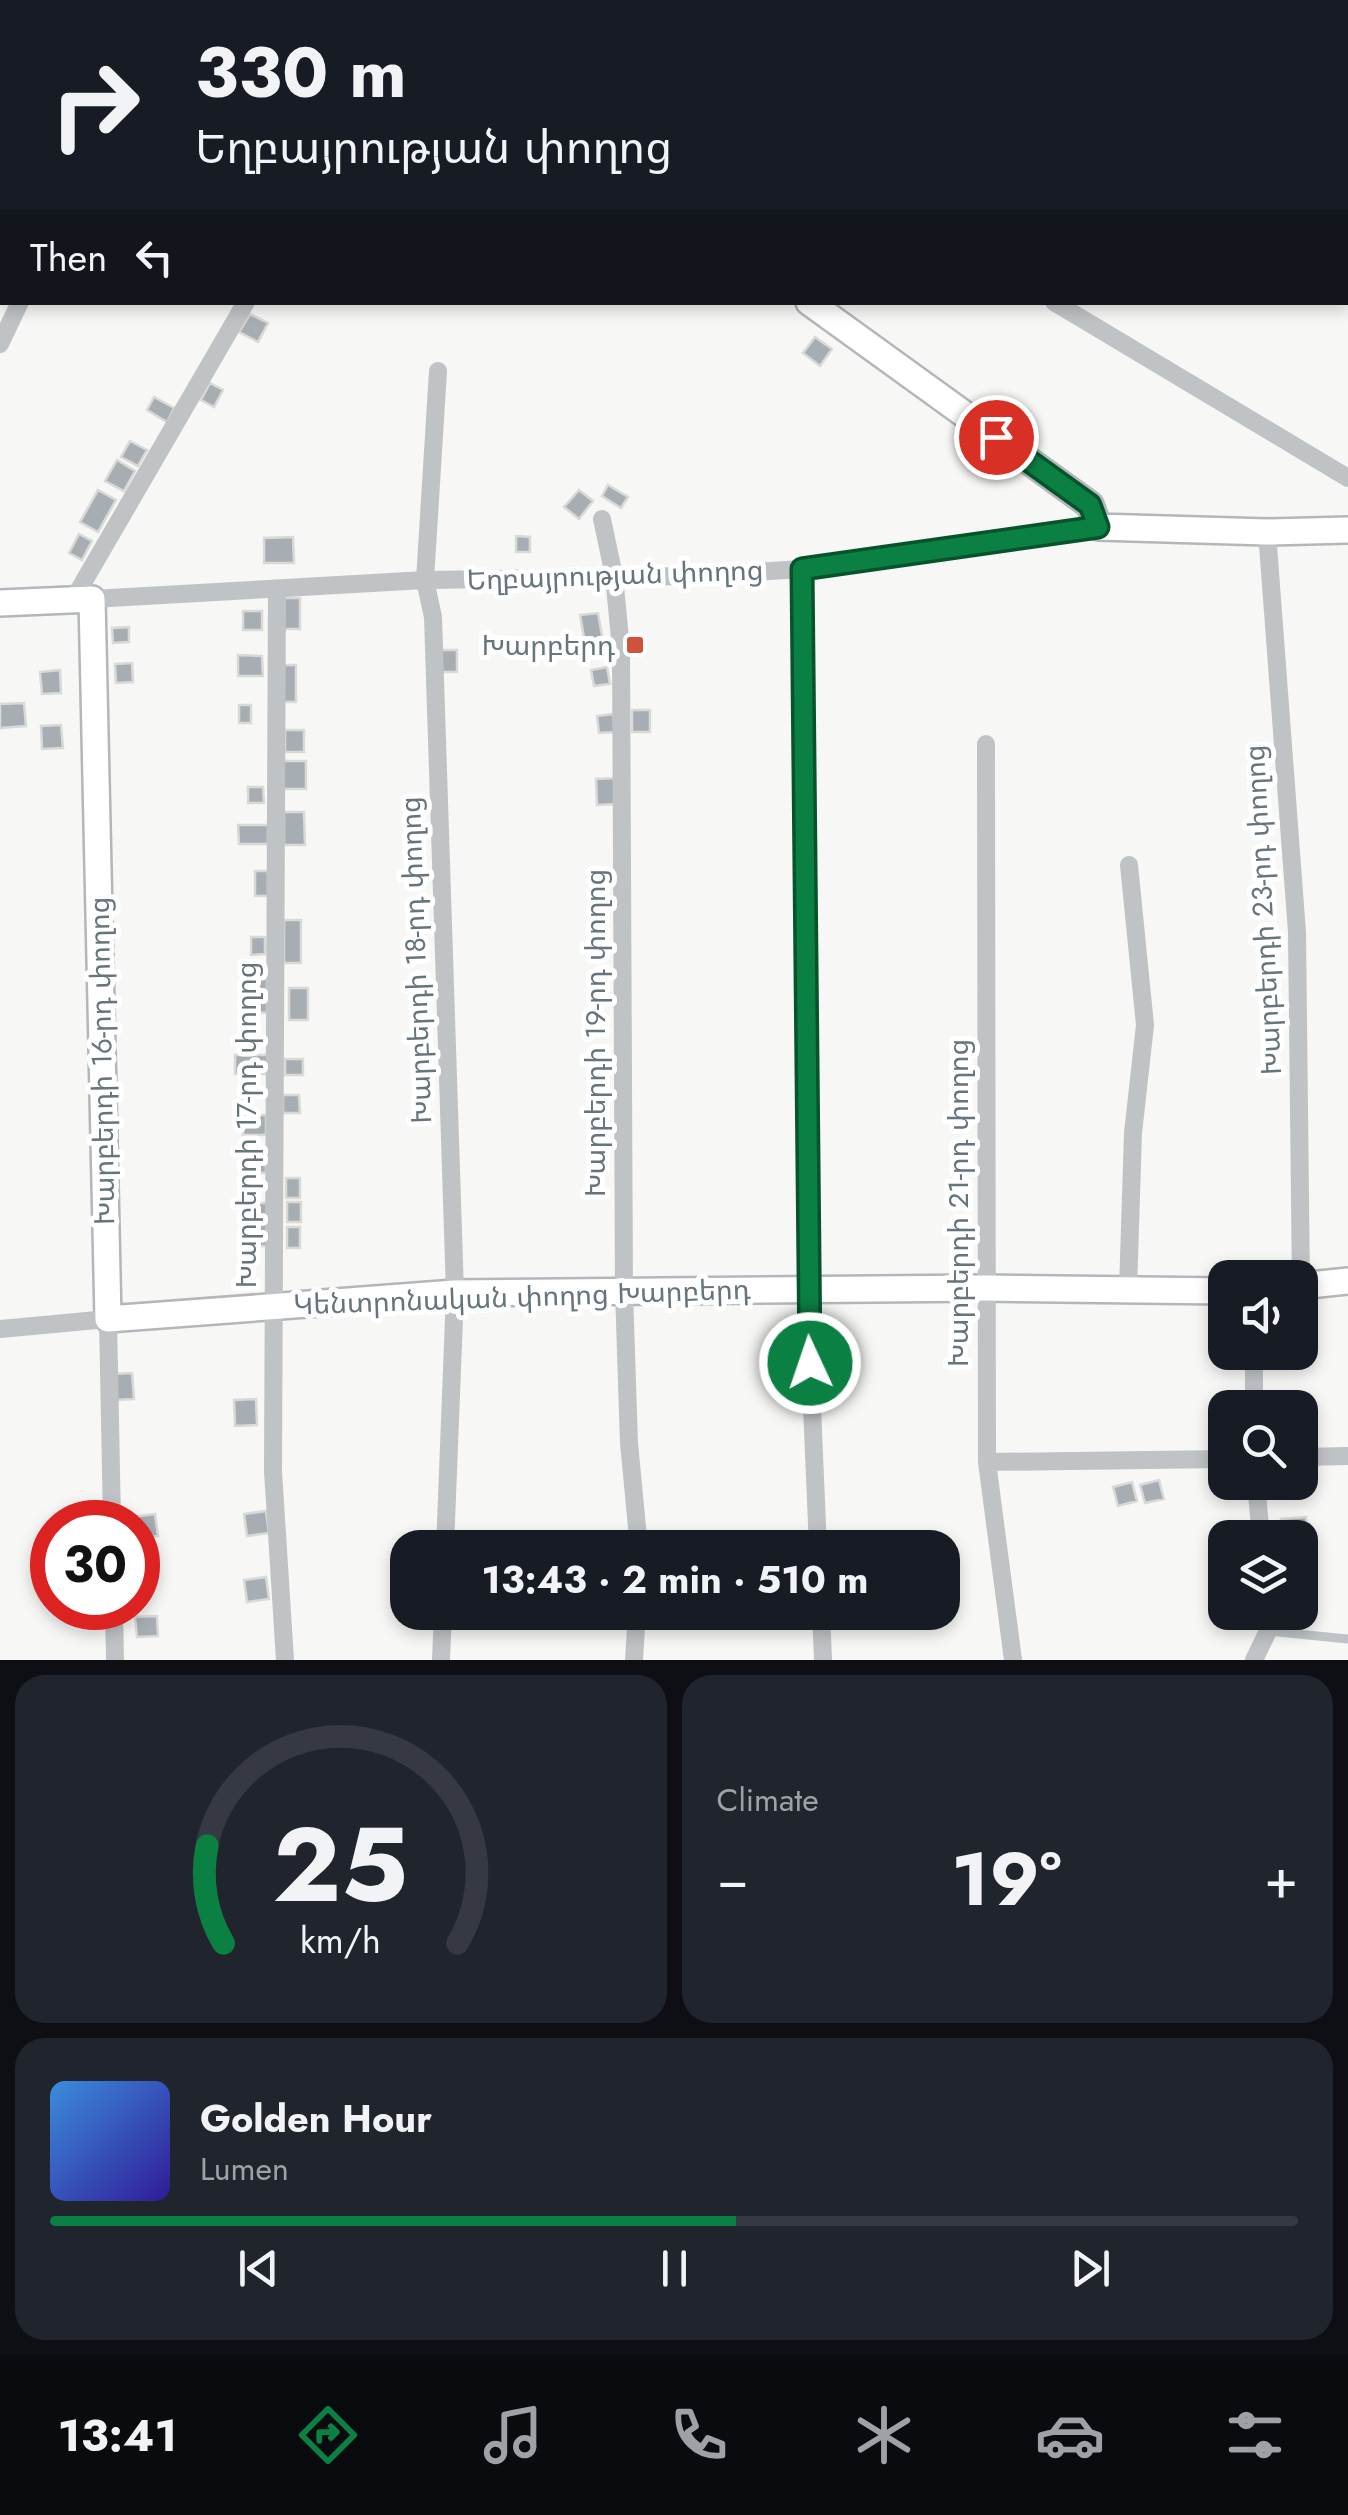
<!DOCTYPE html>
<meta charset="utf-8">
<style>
:root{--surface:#171b24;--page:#20242c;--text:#f1f3f6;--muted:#9ea1a6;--line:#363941;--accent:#0b8043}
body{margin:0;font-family:Jost,"Noto Sans Armenian",sans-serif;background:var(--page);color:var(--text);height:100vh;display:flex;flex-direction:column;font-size:38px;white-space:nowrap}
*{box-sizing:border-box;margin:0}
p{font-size:32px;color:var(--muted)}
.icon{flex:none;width:55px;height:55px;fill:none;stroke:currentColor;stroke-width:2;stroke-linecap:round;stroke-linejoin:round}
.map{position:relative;height:1660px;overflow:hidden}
.side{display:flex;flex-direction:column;gap:15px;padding:15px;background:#0d0f14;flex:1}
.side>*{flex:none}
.hud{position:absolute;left:0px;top:0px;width:1350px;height:305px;box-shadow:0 5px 15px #0003;background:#171b24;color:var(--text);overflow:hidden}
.buttons{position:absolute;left:1208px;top:1260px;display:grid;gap:20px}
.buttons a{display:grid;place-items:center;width:110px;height:110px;border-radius:20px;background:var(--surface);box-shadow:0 5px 15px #0003;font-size:50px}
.speed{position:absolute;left:30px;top:1500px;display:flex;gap:20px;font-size:50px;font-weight:700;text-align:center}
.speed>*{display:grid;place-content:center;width:130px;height:130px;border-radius:50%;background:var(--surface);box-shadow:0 5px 15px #0003;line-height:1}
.speed .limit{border:15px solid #d22;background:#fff;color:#111}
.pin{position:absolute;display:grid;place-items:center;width:85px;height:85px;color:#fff;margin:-42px;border:5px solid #fff;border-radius:50%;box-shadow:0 2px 10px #0007}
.me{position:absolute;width:110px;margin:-55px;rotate:357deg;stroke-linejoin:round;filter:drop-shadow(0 0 8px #0008)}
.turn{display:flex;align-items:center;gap:35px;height:210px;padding:0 30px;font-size:45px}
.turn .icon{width:130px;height:130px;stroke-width:2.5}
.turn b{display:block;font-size:70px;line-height:85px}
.then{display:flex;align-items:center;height:95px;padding:0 30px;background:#0003;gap:20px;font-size:38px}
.big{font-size:75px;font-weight:700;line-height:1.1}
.side .widget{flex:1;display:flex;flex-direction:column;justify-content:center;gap:15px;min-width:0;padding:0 35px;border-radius:30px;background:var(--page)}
.side .dial{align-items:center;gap:0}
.dial svg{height:260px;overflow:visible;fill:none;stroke:var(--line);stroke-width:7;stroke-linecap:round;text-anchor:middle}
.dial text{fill:var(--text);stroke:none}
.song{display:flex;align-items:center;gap:30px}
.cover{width:120px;height:120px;border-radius:15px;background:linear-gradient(135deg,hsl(210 70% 55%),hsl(250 70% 35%))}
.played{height:10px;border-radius:5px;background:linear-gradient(90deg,var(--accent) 55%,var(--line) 55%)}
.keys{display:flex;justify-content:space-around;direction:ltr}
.heat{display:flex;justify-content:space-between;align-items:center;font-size:55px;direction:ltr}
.side .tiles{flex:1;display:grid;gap:15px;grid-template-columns:1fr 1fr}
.widget:last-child{grid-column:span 2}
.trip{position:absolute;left:390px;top:1530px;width:570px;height:100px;border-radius:30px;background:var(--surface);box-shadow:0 5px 15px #0003;font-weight:700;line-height:100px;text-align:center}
.menu{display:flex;height:160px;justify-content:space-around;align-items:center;background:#090b0e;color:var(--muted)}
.menu .icon{width:70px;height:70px}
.menu .selected{color:var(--accent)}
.menu b{font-size:45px;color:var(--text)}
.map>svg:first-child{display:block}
.building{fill:#a7aeb3;stroke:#d9d9d7;stroke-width:2.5}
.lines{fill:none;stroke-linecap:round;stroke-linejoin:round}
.secondary-casing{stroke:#b2b7ba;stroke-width:30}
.lane{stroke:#bfc3c6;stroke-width:9}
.street{stroke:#bfc3c6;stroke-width:18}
.secondary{stroke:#fff;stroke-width:25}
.route-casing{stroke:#07532c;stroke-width:25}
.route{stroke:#0b8043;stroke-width:18}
.poi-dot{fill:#cf533c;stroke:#fff;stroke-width:4}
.labels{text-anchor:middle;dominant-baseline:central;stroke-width:10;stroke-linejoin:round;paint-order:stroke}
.street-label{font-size:28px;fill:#66747c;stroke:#fff}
.poi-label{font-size:28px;fill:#66747c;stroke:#fff;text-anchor:end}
</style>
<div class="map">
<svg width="1348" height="1660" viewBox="0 0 1348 1660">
<rect width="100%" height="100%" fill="#f7f7f5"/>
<path class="building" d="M250,314L268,323L258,342L239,332Z
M815,337L832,349L820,366L803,353Z
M210,383L223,390L214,407L201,400Z
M154,397L174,408L167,422L147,410Z
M130,441L147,450L138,466L121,457Z
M117,460L135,471L124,491L105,481Z
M608,485L628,497L621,508L602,496Z
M98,490L116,500L98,532L80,522Z
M579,490L593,501L579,519L564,507Z
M79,534L92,541L82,560L69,553Z
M516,536L530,537V552H516Z
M293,537L294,563H264V538Z
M282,598H300V629H282Z
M243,611H262V630H243Z
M598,613L604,647L586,649L580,615Z
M129,627V642L113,643L112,628Z
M439,650H457V672H439Z
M238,655L262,656L263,676H238Z
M132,663L133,682L116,683L115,664Z
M280,665H296V702H280Z
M607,667L610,684L594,686L591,670Z
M60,670L61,693L42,694L40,672Z
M24,703L26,726L0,728V704Z
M239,705H251V723H239Z
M632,710H650V732H632Z
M613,714L615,732L599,733L597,716Z
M61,725L63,748L42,749L41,726Z
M285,730H304V752H285Z
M281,761H306V789H281Z
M617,778L619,804L597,805L596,779Z
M248,787H263L264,803H248Z
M284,812H304L305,845H284Z
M238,825H268V844H239Z
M255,871H268V896H255Z
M284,920H301V963H284Z
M251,937H265V954L251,955Z
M249,971H267V991H249Z
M289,988H308V1020H289Z
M250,994H267V1013L250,1012Z
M235,1055H268V1074H235Z
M285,1059H303V1075H285Z
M241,1082H253V1111H241Z
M283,1095H299L300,1113H283Z
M243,1115H266V1135H243Z
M249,1155H266V1173H249Z
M286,1178H300V1198H286Z
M287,1202H301V1222H287Z
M253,1203H267V1246H253Z
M287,1227H300V1248H287Z
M794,1332L796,1364L773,1365L771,1333Z
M846,1332L847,1352L819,1353L818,1333Z
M132,1373L134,1399L115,1400L113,1374Z
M256,1399L257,1425L235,1426L234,1400Z
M1159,1480L1164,1499L1145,1503L1140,1485Z
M1132,1482L1137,1501L1118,1506L1113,1487Z
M266,1511L269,1533L247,1536L244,1514Z
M155,1514L158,1536L138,1538V1522H134L133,1517Z
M1306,1517L1308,1539L1283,1538L1281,1519Z
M266,1577L269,1599L247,1602L244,1580Z
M157,1616L158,1636L137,1637L135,1617Z"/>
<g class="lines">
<defs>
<path id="secondary" d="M386,0L390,2
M809,302L1090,505L1098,527L1267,532L1348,530
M0,603L92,599L108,1319L455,1293L985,1288L1225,1291
M1300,1286L1348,1281"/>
</defs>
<use href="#secondary" class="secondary-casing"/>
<path class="lane" d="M1268,1631L1348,1639"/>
<path class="street" d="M142,0L144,2
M548,0L552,2
M840,0L844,2
M1200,0L1202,2
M908,2L909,0
M1054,302L1348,478
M0,344L20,302
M438,371L425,580L433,617L455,1293L445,1548
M602,519L614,576L621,649L624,1292L629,1443L639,1548
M1267,532L1297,932L1301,1286
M802,569L807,1289L818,1548
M277,590L273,1471L285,1660
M92,599L425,580L690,576L802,569L1098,527
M73,600L246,302
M986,744L987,1462L1013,1660
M1128,1290L1133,1133L1145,1025L1129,865
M0,1329L108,1319L112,1522
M1254,1352V1408
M1300,1457L1348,1456
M987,1462L1225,1459
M1256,1482L1261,1538
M114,1608L115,1660
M821,1612L823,1660
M441,1660L443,1612
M634,1660L637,1612
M1254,1660L1268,1631L1267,1612"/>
<use href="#secondary" class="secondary"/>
</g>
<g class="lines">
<defs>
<path id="route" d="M810,1363L802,569L1098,527L1090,505L996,437"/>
</defs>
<use href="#route" class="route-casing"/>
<use href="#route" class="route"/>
</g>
<rect class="poi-dot" x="625" y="635" width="20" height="20" rx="5"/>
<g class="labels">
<g class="street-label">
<text transform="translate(615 575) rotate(-2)">Եղբայրության փողոց</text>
<text transform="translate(1263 910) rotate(-93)">Խարբերդի 23-րդ փողոց</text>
<text transform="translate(416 960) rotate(-92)">Խարբերդի 18-րդ փողոց</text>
<text transform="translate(595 1033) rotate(-90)">Խարբերդի 19-րդ փողոց</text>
<text transform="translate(102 1061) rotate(-91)">Խարբերդի 16-րդ փողոց</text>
<text transform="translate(246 1125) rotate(-90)">Խարբերդի 17-րդ փողոց</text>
<text transform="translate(958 1203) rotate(-90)">Խարբերդի 21-րդ փողոց</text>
<text transform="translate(522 1297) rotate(-2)">Կենտրոնական փողոց Խարբերդ</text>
</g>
<g class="poi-label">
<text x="615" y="645">Խարբերդ</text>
</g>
</g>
</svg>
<div class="buttons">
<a><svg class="icon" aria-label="sound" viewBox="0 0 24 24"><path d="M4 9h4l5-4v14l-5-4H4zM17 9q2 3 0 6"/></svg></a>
<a><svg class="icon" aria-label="search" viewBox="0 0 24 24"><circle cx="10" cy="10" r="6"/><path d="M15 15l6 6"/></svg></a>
<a><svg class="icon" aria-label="layers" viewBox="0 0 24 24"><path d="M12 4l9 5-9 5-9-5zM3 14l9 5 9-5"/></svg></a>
</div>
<div class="speed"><div class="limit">30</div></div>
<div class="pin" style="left:996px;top:437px;background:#d93025"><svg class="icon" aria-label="arrive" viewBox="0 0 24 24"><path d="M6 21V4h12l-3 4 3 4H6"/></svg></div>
<svg class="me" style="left:810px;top:1363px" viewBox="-20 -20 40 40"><circle r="17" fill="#0b8043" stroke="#fff" stroke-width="3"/><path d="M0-11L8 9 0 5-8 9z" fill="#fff"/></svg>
<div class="trip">13:43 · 2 min · 510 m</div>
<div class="hud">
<div class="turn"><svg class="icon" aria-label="right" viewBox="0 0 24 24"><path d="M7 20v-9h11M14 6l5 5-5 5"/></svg><div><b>330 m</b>Եղբայրության փողոց</div></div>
<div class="then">Then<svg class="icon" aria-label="left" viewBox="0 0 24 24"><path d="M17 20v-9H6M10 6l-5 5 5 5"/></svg></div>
</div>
</div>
<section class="side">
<div class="tiles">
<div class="widget dial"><svg viewBox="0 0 100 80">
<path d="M14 69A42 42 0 1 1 86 69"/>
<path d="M14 69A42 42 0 0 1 9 39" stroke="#0b8043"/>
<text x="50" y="56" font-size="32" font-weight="700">25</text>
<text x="50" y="72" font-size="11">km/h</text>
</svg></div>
<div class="widget"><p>Climate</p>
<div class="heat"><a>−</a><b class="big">19°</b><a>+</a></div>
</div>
<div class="widget">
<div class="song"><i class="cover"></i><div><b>Golden Hour</b><p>Lumen</p></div></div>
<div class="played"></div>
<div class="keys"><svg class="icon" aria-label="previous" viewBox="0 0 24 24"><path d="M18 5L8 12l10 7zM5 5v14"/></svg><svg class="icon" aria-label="pause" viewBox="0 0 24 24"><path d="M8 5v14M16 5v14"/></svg><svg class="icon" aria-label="next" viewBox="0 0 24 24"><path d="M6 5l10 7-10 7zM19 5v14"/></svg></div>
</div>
</div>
</section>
<nav class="menu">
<b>13:41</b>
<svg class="icon selected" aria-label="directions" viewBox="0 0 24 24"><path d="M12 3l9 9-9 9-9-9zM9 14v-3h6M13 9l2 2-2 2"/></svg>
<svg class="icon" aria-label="music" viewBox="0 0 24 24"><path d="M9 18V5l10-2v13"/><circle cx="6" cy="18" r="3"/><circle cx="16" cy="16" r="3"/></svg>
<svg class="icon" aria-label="phone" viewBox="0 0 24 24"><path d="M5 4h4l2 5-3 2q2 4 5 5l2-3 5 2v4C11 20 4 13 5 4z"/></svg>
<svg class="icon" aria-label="climate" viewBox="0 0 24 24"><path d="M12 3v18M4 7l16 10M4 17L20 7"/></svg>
<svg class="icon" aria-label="car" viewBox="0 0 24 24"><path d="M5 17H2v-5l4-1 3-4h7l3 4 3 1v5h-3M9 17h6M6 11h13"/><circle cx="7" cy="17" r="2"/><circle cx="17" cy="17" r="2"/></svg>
<svg class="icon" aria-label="filters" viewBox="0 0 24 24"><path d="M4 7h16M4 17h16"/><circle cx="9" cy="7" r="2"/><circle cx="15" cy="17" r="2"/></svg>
</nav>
